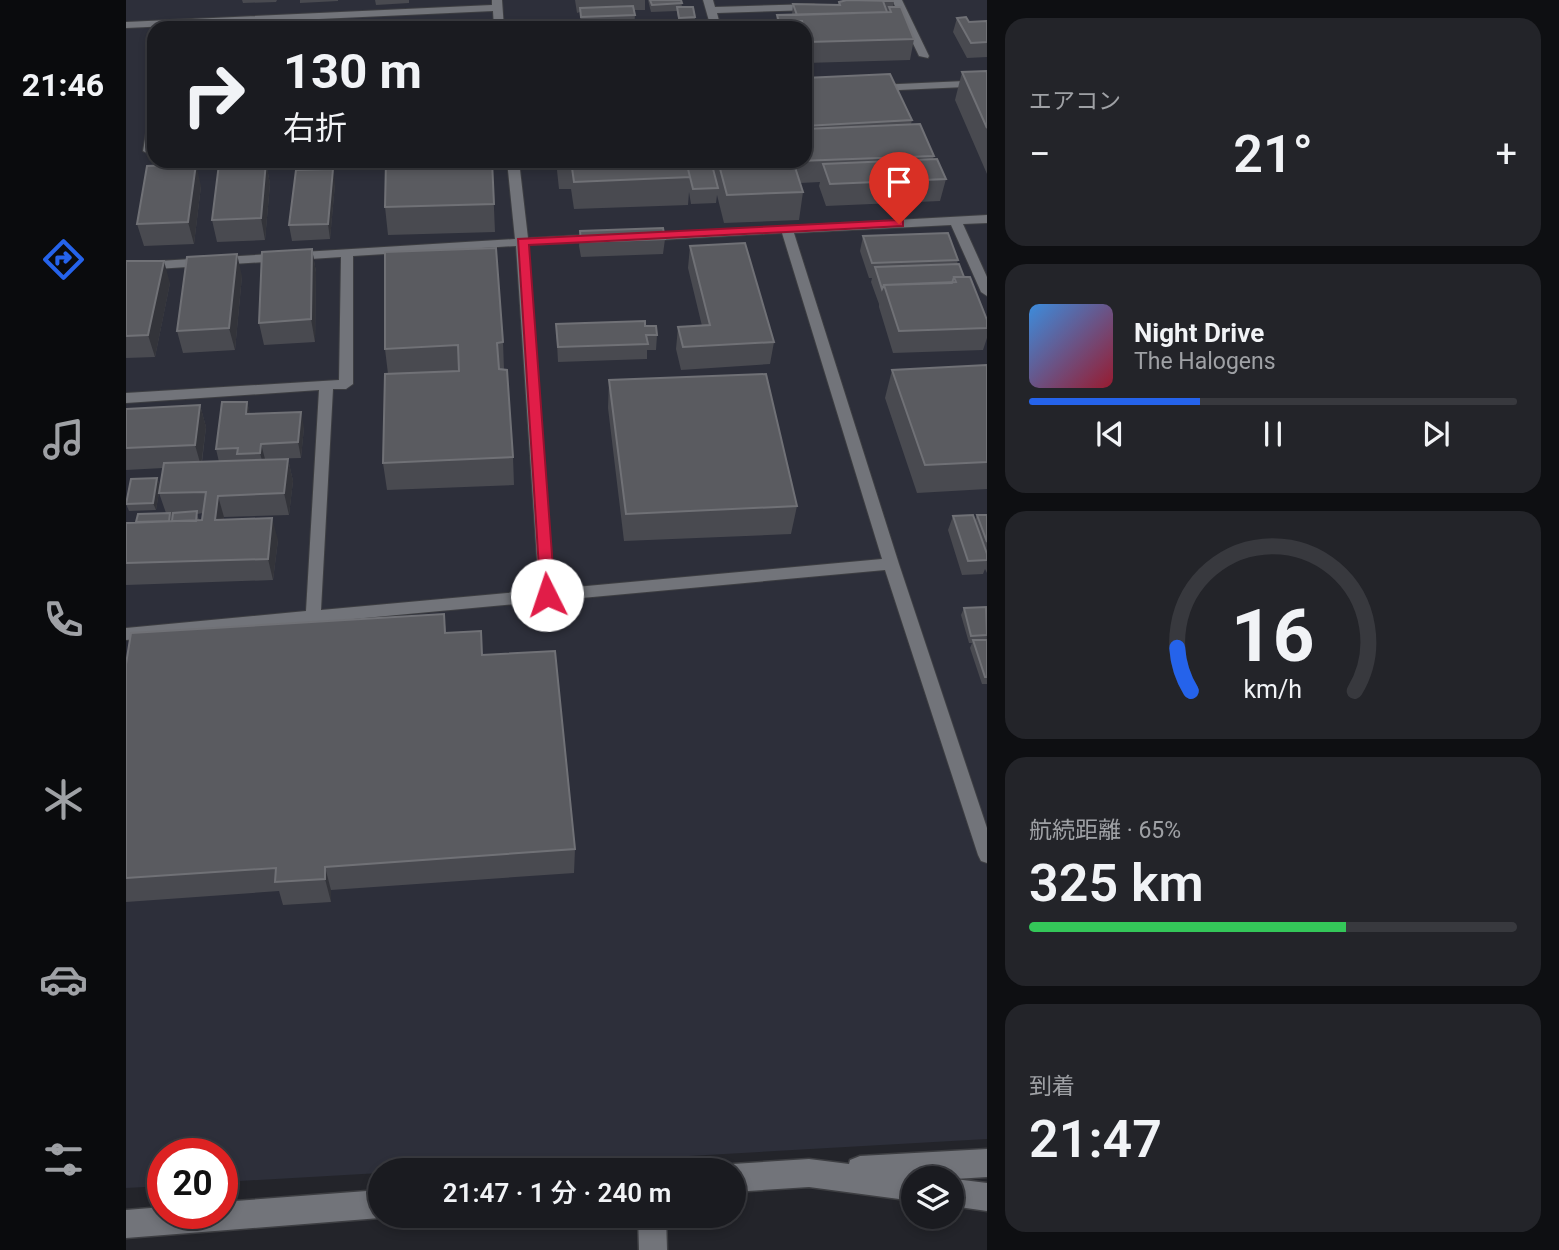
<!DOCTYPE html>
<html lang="ja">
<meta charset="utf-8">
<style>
:root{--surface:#1a1b20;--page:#232429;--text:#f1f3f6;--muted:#9fa1a5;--line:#38393e;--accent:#2563eb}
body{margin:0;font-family:Roboto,"Noto Sans JP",sans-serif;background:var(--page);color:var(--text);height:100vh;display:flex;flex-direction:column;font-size:26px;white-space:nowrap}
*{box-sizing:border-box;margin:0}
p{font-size:23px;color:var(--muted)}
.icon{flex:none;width:38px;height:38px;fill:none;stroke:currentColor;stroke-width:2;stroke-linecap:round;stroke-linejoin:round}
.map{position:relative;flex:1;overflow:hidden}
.details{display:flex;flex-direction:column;gap:18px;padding:18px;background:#0e0f12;width:572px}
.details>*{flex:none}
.hud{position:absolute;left:21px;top:21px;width:665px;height:147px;border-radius:21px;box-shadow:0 4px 10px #0003,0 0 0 2px var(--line);background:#1a1b20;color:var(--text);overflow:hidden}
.controls{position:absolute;left:775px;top:1166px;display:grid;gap:14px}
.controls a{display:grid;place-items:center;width:63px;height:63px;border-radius:50%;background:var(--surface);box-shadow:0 4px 10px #0003,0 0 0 2px var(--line);font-size:35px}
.speed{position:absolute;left:21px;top:1138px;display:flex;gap:14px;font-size:35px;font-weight:700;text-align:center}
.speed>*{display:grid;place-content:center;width:91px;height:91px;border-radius:50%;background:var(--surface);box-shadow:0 4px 10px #0003,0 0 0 2px var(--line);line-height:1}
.speed .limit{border:10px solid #d22;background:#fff;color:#111}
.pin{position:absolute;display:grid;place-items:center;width:60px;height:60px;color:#fff;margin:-72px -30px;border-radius:50% 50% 50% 0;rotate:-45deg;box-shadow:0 0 7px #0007}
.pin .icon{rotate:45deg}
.me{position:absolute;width:77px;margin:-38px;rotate:356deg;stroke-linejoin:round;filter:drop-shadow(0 0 5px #0008)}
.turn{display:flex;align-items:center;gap:24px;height:147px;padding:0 21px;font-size:32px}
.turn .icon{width:91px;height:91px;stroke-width:2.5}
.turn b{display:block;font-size:49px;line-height:60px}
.big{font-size:52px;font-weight:600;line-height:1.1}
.details .widget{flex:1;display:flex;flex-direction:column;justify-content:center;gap:10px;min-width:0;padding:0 24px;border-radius:21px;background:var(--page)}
.details .dial{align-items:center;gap:0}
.dial svg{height:182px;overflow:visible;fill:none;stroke:var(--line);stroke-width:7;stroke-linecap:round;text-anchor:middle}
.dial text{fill:var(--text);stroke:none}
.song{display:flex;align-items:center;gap:21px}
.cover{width:84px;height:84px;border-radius:10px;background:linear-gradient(135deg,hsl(210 70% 55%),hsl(350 70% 35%))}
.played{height:7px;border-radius:4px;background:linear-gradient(90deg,var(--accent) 35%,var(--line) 35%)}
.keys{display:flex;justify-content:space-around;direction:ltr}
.heat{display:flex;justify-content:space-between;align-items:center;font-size:38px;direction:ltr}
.charge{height:10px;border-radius:5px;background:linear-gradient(90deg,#34c759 65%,var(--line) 0)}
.trip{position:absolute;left:242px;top:1158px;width:378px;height:70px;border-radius:35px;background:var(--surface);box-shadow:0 4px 10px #0003,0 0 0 2px var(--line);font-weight:600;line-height:70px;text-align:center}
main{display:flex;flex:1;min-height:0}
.tab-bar{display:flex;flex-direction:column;width:126px;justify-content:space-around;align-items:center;background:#0a0b0d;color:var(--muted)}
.tab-bar .icon{width:49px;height:49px}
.tab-bar .current{color:var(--accent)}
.tab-bar b{font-size:32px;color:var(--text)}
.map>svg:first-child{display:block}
.built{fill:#2d2f3a;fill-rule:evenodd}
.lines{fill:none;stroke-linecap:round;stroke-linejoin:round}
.service-casing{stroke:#3d3e42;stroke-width:2}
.minor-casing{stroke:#3d3e42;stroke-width:3}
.tertiary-casing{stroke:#3d3e42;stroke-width:3}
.service{fill:#72747a;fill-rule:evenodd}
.minor{fill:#72747a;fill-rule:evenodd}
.tertiary{fill:#72747a;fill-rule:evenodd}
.wall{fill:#494a50;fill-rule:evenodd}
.shaded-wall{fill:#33343a}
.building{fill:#5a5b60;stroke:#707176;stroke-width:2}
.route{fill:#e11d48;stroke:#92132f;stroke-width:2}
</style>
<main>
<nav class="tab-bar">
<b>21:46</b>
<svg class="icon current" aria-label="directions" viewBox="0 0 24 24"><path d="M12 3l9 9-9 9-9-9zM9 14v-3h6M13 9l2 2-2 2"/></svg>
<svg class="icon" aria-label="music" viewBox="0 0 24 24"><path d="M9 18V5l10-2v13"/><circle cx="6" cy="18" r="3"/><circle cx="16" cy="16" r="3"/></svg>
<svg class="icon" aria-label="phone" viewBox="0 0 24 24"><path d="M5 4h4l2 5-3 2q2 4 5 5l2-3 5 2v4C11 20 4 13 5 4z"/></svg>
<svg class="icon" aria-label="climate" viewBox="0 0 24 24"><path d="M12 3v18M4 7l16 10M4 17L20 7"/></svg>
<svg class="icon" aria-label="car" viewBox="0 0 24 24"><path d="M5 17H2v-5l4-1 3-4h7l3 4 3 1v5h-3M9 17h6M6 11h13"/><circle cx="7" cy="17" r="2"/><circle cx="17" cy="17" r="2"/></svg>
<svg class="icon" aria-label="filters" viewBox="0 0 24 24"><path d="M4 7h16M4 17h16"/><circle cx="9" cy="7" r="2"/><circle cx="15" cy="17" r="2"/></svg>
</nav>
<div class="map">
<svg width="861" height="1250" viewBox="0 0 861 1250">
<rect width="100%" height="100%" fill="#23242a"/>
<path class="built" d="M0,0H861V1139L297,1171H254V1173L96,1182V1153H37V1186L0,1188ZM28,28H679V161H28Z"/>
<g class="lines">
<defs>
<path id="service" d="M366,0H376L378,28H368L367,11L0,28V22L366,5Z
M577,0H587L589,7L688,4L693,7L688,10L591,13L595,28H585Z
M766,0H776L803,56L802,58L793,56Z
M861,80V86L751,91L746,88L751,85Z
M28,118V152L23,154L17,151L22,121Z
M381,161H393L402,238L473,234L479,238L473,242L402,245L428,589L756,559L656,233L516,241L512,240V234L861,215V223L837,224L861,277V296L855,292L825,225L668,233L773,564L861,828V863L855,861L852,855L759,570L0,640V628L180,611L193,390L0,403V393L213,380L215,257L0,271V263L389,239ZM390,246L413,590L195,610L207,389H220L227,384V256Z"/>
<path id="minor" d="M512,1216H540L541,1250H513Z"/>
<path id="tertiary" d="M861,1149V1177L829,1179L861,1183V1211L826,1206V1178H788V1201L683,1187L607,1192V1171H596L607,1164L683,1159L723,1164L724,1160L734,1156Z
M254,1190V1216H258L254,1218L0,1238V1210L37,1207V1213H96V1202Z"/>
</defs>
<use href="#service" class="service-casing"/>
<use href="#minor" class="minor-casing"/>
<use href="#tertiary" class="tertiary-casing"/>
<use href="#service" class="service"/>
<use href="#minor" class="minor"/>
<use href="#tertiary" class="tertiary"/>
</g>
<path class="wall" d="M116,0H151L150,2L117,3Z
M174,0H212V1L174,3Z
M249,0H283V3L250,5Z
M449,0H519V10H508L509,15L508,28H455L454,12L451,13Z
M522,0H555L556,7L569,17V25L553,26L551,11L525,12Z
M768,1L767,7L788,39L784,60L679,63V28H649L651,15H666L667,4L712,5L713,2Z
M831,18L843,22L861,21V57L841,58L827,32Z
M861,71V174L829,100L836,72Z
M679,78L786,120L785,124L808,156L807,159L820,179L814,201L700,206L693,186L694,182L674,183L677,192L673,220L598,223L591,195L590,203L565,204L563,192L562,205L448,209L445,189H433L430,161H679Z
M366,161L369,232L262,235L259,207Z
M140,162L144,184L139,240L91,242L86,220Z
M209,184L204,239L166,241L163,225Z
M75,186L68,244L18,246L11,224Z
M454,231L539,239L537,254L455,257L453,246Z
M737,236L832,260L831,264L861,328V338L857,350L767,353L753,307V304L745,282L746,278H743L734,251Z
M564,246L648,342L644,364L555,370L550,349L552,327L576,326L562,268Z
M186,249L190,272L189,342L138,345L133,323Z
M0,261L44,283L29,357L0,358Z
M116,276L109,350L57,353L51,331Z
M430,324L519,326L531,335L530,350H521V359L432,362Z
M377,342L378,369L387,457L388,485L261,490L257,463L262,374L259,349Z
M861,365V489L791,493L759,398L766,370Z
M483,380L671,506L665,534L498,541L482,408Z
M121,402L124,414L178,427L175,458L139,459V460L162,459L167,481L163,515L98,517V520L152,540L147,580L0,585V523L10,522L40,513L33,493L37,468L0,470V409L74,405L80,427L76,462H93L90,449ZM77,513L76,520H73L71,514Z
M31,478L34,486L30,510L3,511L0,504Z
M851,515H861V573L859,569L857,574L836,575L822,530L827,516L849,520Z
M838,608L861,611V684H856L844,648L846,643H843L835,615Z
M318,614L320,633L356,655L449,849L448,873L205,890V902L157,905L153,891L0,902V664Z"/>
<path class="shaded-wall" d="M140,162L144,184L139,240L135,218Z
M70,164L75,186L68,244L62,222Z
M207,169L209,184L204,239L202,224Z
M186,249L190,272L189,342L185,319Z
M111,254L116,276L109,350L103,328Z
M38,261L44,283L29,357L22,335Z
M121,402L125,417L120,414Z
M74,405L80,427L75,466L69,445Z
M175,412L178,427L175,458L172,442Z
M135,444L139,459L138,468L134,453Z
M162,459L167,481L163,515L158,493Z
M31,478L34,486L30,510L27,503Z
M92,496L98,517L95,541L89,520Z
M146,518L152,540L147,580L142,559Z
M199,867L205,890V902L199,879Z"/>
<path class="building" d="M524,0H555L556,3L526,5Z
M721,0L768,1H757L761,12L671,15L667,4L714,5L713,2Z
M507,6L509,15L455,17L454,8Z
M551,7H567L569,17L553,18Z
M763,7H775L788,39L682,42L679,28H678L676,21L653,22L651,15L765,12Z
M840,17L843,22L861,21V42L845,43L831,18Z
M861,71V128L836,72Z
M764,74L786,120L679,126V78Z
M794,124L808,156L672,161H679V129Z
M811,159L820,179L704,184L697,164Z
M260,161H366L368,204L259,207Z
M445,161H560L564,177L448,182Z
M560,161H585L592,188L567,189Z
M592,161H667L677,192L601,195Z
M140,162L135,218L86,220L93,164Z
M70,164L62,222L11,224L21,166Z
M207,169L202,224L163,225L170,170Z
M537,228L539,239L455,242L454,231Z
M822,233L832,260L746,263L737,236Z
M619,243L648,342L557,347L552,327L584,325L564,246Z
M370,248L377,342L371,343L373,369L381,370L387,457L257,463L259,374L333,371L332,345L259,349V252Z
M186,249L185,319L133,323L136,252Z
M111,254L103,328L51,331L61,257Z
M0,261H38L22,335L0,336Z
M833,264L838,277H828L826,283L758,285L756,289L749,267Z
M828,277H844L861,320V328L773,331L758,285L830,282Z
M519,321V326H530L531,335H520L522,344L432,347L430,324Z
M861,365V462L799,465L766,370Z
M640,374L671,506L500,514L483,380Z
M96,402H121L120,414L175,412L172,442L135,444L134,453L111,454L112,448L90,449Z
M74,405L69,445L0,448V409Z
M162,459L158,493L92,496L89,520L146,518L142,559L0,563V523L76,520L80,492L33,493L38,463Z
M31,478L27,503L0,504L5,479Z
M71,511L70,521H46L47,513Z
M44,513L43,521L10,522L12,514Z
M847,515L861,554V560L842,561L827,516Z
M851,515H861V542Z
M860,607L861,635L845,636L838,608Z
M318,614L319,633L355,631L356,655L429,651L449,849L199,867V879L149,882L150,868L0,878V664L5,633Z
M847,640H861V677H859Z"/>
<path class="route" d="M773,220L777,221V226L403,245L429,595L426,600H415L392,239Z"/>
</svg>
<div class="controls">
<a><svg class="icon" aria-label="layers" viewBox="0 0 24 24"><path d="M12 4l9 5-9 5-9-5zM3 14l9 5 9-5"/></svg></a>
</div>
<div class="speed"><div class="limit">20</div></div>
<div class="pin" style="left:773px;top:224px;background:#d93025"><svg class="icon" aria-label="arrive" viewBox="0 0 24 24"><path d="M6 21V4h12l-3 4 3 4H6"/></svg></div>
<svg class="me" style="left:421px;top:595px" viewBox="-20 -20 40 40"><circle r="19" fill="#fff"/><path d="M0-13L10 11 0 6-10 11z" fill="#e11d48"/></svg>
<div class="trip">21:47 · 1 分 · 240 m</div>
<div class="hud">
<div class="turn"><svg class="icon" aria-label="right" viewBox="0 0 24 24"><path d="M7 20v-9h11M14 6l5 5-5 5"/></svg><div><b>130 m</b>右折</div></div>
</div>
</div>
<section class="details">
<div class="widget"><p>エアコン</p>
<div class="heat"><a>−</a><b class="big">21°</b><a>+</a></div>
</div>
<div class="widget">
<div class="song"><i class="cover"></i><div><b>Night Drive</b><p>The Halogens</p></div></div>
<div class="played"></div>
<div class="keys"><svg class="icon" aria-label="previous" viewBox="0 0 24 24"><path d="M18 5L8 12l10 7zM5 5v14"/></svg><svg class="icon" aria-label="pause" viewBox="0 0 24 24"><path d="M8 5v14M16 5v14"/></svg><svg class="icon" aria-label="next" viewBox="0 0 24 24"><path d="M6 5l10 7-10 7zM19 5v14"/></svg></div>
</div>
<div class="widget dial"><svg viewBox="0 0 100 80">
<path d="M14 69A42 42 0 1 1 86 69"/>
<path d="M14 69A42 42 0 0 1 8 50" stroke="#2563eb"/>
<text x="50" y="56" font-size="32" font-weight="700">16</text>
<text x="50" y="72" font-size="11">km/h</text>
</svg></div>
<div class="widget"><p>航続距離 · 65%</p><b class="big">325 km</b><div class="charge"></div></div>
<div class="widget"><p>到着</p><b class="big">21:47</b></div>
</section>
</main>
